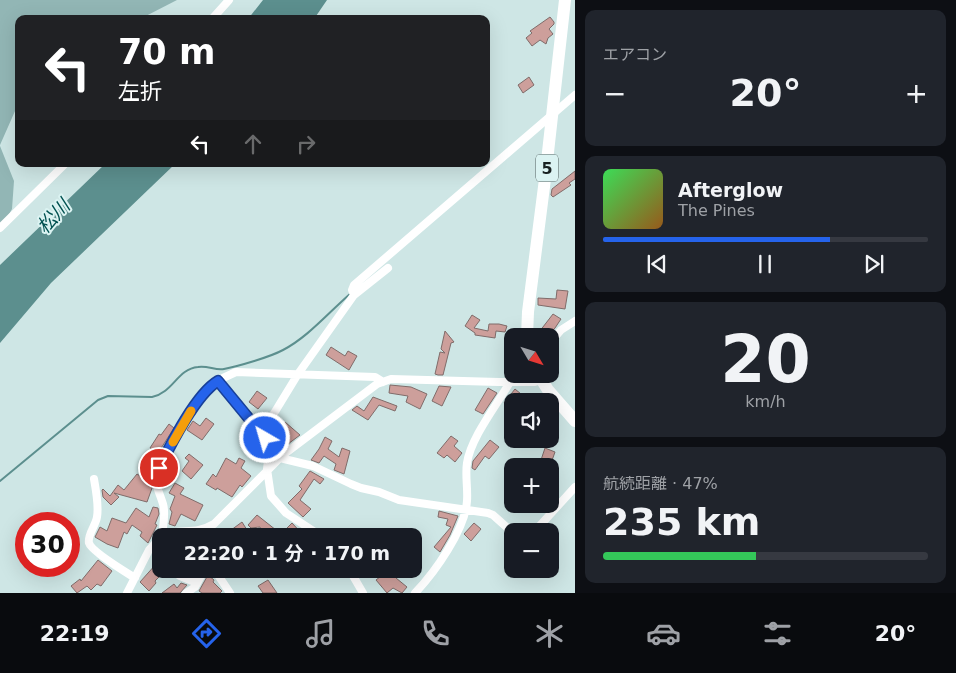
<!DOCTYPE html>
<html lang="ja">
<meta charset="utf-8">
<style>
:root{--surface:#171b24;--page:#20242c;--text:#f1f3f6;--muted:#9ea1a6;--line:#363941;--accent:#2563eb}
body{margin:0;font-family:"DejaVu Sans","Noto Sans JP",sans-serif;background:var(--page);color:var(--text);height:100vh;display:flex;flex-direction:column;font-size:19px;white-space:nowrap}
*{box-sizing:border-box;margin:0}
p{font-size:16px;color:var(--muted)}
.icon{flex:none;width:28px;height:28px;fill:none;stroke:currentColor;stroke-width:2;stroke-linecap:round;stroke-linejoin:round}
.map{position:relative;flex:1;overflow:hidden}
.side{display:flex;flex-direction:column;gap:10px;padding:10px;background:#0d0f14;width:381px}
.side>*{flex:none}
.guide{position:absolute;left:15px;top:15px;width:475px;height:152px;border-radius:10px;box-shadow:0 5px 20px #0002;background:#202124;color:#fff;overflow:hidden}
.needle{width:32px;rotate:128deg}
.fabs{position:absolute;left:504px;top:328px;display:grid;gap:10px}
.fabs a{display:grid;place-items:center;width:55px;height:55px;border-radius:10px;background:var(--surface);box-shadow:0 5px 20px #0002;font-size:25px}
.speed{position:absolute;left:15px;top:512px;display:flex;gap:10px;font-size:25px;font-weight:700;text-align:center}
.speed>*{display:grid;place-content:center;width:65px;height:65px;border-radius:50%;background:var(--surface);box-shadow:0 5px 20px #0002;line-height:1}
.speed .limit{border:8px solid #d22;background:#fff;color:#111}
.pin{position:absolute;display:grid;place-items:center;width:42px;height:42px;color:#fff;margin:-21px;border:2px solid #fff;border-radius:50%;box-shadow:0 1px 5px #0007}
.me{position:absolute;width:55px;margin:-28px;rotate:322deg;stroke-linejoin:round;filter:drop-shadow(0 0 4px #0008)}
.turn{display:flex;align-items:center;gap:18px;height:105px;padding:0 20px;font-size:22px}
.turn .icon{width:65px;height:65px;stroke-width:2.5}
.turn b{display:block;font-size:35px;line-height:42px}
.lanes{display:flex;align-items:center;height:48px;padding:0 20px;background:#0003;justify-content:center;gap:25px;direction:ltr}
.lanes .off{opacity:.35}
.big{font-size:38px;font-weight:700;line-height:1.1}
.side .tile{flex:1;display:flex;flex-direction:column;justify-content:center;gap:8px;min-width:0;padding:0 18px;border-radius:10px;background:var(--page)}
.side .dial{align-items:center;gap:0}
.dial b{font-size:65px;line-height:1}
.song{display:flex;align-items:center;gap:15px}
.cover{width:60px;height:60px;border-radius:8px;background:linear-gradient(135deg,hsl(130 70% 55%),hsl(30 70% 35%))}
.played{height:5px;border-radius:2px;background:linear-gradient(90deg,var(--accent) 70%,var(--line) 70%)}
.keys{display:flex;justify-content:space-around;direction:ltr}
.heat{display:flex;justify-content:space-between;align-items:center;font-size:28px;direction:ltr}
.charge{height:8px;border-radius:4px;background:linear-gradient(90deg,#34c759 47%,var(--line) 0)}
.trip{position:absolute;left:152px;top:528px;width:270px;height:50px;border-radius:10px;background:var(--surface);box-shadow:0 5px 20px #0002;font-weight:700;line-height:50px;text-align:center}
.tabs{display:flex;height:80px;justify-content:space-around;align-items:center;background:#090b0e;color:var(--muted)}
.tabs .icon{width:35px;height:35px}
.tabs .selected{color:var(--accent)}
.tabs b{font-size:22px;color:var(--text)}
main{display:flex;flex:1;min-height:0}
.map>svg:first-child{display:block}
.green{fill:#92b6b5}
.water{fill:#5c8f8e}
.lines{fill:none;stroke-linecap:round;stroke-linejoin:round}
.stream{stroke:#5c8f8e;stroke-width:2}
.building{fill:#cd9f9b;stroke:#806c6a}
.minor{stroke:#fff;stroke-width:8}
.primary{stroke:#fff;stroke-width:12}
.route-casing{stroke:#184099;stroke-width:12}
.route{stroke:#2563eb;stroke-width:9}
.slow{stroke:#f59e0b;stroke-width:9}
.labels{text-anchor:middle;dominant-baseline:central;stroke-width:4;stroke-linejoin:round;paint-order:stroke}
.shield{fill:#dbf3f2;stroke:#526060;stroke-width:1}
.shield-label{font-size:16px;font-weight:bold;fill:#182121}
.water-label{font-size:19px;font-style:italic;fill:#005150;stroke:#dbf3f2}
</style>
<main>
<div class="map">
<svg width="575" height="593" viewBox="0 0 575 593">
<rect width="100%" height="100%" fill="#cee6e5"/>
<path class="green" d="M0,0H177L140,19H19V102L0,145Z
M0,146L14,181L12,209L0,230Z"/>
<path class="water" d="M263,0H327L314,19H248Z
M105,164H175L51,283L0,343V265Z"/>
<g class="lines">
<path class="stream" d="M0,481L98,400L108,396L152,397C174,392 177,369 198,367C207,365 216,371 224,369C239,366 270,357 283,350C308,337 328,313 350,294"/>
</g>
<path class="building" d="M550,17L554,22V24L549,29L553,34L548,38L546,44L540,40L532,46L526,38L532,33L530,31Z
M529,77L534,85L523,93L518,85Z
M575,171V179L569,183L571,185L553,197L551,195L552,189Z
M557,290L568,291L565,309L538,305V298L556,299Z
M553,314L561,319L555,328L548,336H536Z
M472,315L480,320L474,328L488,331L489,324H499L507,326L505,332L496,331L495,338L475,335V333L465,326Z
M445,331L454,342L451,343L443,375H438L435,374L440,352L445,353L441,349Z
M331,347L345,356L348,351L357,356L349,370L326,355Z
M390,385L411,387L427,394L420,409L406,402L408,396L389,393Z
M439,386L451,387L442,406L432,401Z
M488,388L497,393L483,414L475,410Z
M515,389L521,394L516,401H512V405L510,408L504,403Z
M257,391L267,398L258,409L249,402Z
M373,397L397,406L395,411L379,405L368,420L352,410L357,406L364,411Z
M206,418L214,424L202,440L187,430L193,421L200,426Z
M285,422L300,435L288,444L276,432Z
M169,424L174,428L158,453L150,448L159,434L161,435Z
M451,436L458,441L454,446L462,453L455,462L447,455L444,458L437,453Z
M325,437L332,441L328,449L339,457L342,448L350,451L344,474L334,470L336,464L324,456L319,463L311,460L319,449Z
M490,440L499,447L489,459L485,456L475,470L472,468L473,461Z
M545,448L555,452L550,466H539Z
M189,454L203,465L191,479L182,471L189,461L185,458Z
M226,458L236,464L239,458L245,461L241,468L251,476L242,487L240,485L232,497L217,488L216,490L206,484L213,474L216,477Z
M150,461L155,464L144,482L150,483L152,488L147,502L114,493L119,497L111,505L103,497L102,490L103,489L110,496L118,485L124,490L137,474L140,476Z
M310,471L324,479L320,484L314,479L300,500L311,509L303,517L288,503L302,489L299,486Z
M175,483L184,488L180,494L203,505L195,521L181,514L175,526L169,524L172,512L170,509L175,496L169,493Z
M153,507L158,508L159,514L155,524L157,525L148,543L140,536L142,532L132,525L127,534L124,532L118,548L107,544L95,537L100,527L107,531L112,518L126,523L136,508L149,517Z
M439,511L458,516L450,535L440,552L434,547L451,527L446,525L448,519L438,517Z
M257,515L281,534L292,523L304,536H265L262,534L260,527L251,528L248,525Z
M242,522L247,530L239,536H223Z
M474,523L481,529L471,541L464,534Z
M98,560L112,571L101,586L97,584L91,590L87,586L77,593L71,586L80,579L81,581Z
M157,563L165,571L155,581L156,583L149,591L140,582Z
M390,569H409L396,578L407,587L402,593L393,588L387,593L376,580Z
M208,575L214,580L213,582L222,591L220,593H202L199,591Z
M268,580L277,593H263L258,586Z
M181,583L187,585L180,593H162L174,584L177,588Z"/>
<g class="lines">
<path class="minor" d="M212,19L229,0
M0,228L65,164
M354,295L352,290L354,285L575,95
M550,343L561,330L575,321
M218,381L262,433L267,442L269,452L267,469L271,496L286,513L321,536
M262,433L298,374L354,295L388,268
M280,458L313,466L351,484L361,488L379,492L399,500L488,513L493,515L512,532
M94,479C96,490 99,506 97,517C96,525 87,535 89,543C91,551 127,573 135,578
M535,531L575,487
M162,536C179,527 194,536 214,524L283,455L377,384L391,379L499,382H535L542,380
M162,536C163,526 166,514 163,504C160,494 156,487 155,477L183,423L210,385L223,378L236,372L375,377L383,382
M247,536L257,532
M171,569L180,576L197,583
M214,569L230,593
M349,569L363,593
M127,593L149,550L161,537
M186,593L195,587L205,569
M415,593C435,572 465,530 467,501C468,488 465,475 467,463C471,437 497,405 510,382"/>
<path class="primary" d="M527,336L528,312L545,179L565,0
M538,374L548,390L575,421"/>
</g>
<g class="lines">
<defs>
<path id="route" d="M159,468C171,444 196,394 218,381L265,438"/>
</defs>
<use href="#route" class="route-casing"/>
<use href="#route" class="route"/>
<path class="slow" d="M173,442L191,411"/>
</g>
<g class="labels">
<rect class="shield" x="536" y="154.5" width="22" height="27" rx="4"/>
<g class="shield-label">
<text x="547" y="168">5</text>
</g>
<g class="water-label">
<text transform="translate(53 216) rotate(-47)">松川</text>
</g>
</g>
</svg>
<div class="fabs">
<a><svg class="needle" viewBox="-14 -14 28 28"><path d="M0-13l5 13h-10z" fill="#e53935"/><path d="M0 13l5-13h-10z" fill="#9ea1a6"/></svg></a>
<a><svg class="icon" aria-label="sound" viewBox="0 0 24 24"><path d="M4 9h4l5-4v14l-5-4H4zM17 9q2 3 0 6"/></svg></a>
<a>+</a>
<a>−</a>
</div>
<div class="speed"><div class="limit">30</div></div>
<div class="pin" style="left:159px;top:468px;background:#d93025"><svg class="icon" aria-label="arrive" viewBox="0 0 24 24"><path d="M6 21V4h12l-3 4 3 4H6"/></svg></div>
<svg class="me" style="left:265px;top:438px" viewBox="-20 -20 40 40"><circle r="17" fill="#2563eb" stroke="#fff" stroke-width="3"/><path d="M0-11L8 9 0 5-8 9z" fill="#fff"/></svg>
<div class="trip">22:20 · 1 分 · 170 m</div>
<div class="guide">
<div class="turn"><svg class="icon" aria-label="left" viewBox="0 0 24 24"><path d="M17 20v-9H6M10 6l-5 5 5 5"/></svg><div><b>70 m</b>左折</div></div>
<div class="lanes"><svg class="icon" aria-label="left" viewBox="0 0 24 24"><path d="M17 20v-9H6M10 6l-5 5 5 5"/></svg><svg class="icon off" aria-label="ahead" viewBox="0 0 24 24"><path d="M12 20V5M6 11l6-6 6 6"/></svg><svg class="icon off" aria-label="right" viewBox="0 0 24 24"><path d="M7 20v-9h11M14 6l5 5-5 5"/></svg></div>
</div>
</div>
<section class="side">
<div class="tile"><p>エアコン</p>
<div class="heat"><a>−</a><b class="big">20°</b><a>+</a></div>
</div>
<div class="tile">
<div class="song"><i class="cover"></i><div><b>Afterglow</b><p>The Pines</p></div></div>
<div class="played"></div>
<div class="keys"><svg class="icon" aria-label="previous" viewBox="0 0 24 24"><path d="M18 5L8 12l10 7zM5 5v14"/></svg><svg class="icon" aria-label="pause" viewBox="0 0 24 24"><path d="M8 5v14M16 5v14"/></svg><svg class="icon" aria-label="next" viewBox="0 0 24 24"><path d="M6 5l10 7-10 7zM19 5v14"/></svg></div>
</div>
<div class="tile dial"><b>20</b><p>km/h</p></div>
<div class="tile"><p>航続距離 · 47%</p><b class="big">235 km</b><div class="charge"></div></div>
</section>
</main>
<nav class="tabs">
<b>22:19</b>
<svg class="icon selected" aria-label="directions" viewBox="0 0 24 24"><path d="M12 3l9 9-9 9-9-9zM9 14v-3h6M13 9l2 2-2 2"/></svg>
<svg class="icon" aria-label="music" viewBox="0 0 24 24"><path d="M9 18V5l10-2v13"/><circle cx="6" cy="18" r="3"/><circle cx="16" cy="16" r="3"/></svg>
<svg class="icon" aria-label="phone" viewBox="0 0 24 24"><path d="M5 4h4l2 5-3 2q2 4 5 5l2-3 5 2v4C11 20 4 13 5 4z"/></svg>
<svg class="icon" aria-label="climate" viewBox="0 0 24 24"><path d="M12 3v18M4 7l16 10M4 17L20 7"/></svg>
<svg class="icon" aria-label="car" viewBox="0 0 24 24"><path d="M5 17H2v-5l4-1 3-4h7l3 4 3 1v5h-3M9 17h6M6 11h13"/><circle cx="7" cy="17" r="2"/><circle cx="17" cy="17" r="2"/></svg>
<svg class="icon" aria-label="filters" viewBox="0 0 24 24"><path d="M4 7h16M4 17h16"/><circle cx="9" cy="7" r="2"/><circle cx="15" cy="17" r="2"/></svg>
<b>20°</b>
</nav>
